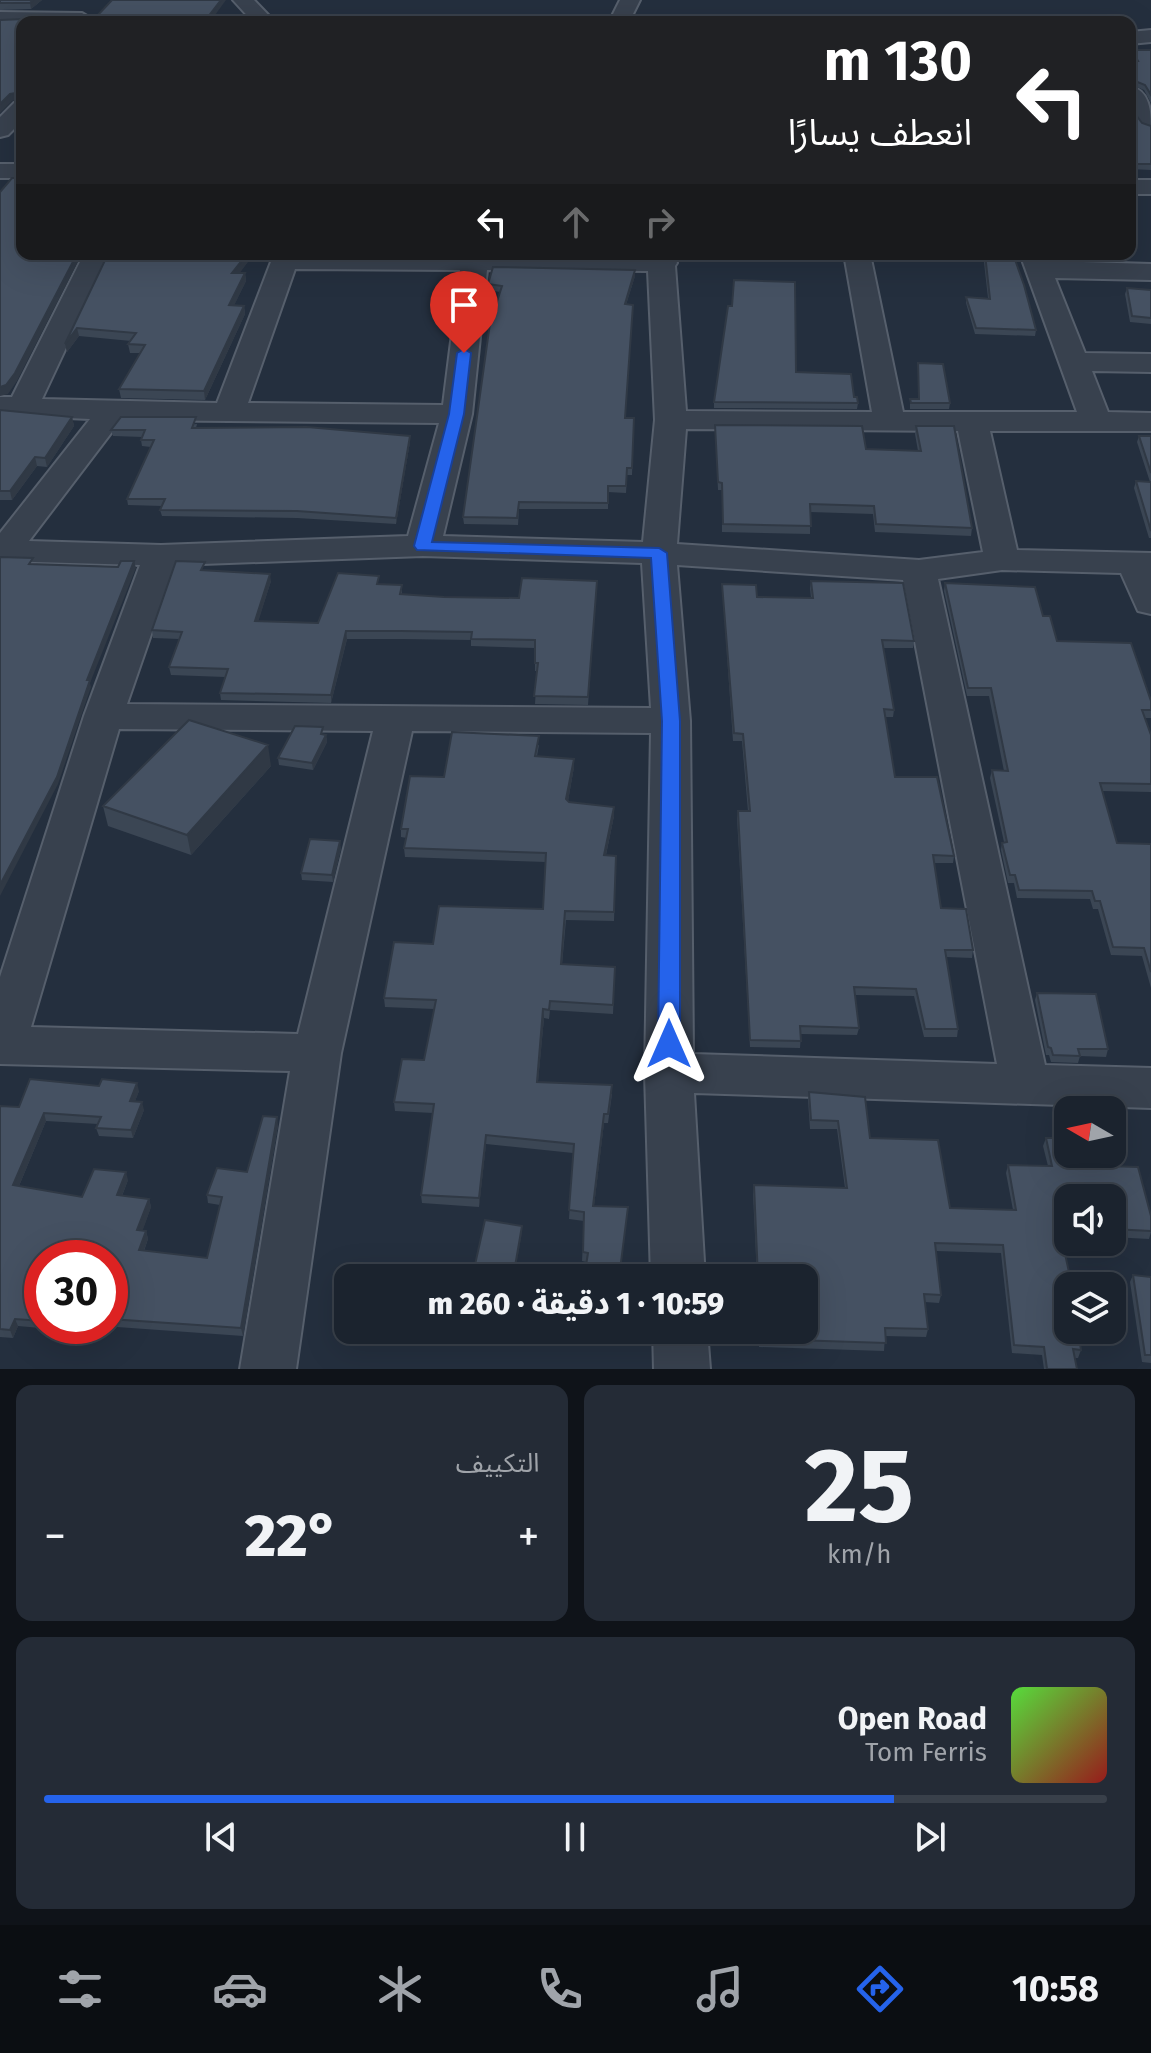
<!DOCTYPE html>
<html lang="ar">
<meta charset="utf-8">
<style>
:root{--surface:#1b232e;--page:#242b36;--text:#f1f3f6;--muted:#a0a4aa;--line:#39404a;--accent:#2563eb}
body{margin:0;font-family:"Fira Sans","Noto Sans Arabic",sans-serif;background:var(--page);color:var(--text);direction:rtl;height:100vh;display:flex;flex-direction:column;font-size:30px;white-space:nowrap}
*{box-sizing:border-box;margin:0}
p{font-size:26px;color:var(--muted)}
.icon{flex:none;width:44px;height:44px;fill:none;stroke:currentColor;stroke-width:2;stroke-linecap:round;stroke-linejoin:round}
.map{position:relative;height:1369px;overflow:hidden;direction:ltr}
.sheet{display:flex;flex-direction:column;gap:16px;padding:16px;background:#0f1319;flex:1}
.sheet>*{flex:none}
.banner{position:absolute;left:16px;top:16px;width:1120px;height:244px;border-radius:16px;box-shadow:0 8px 32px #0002,0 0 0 2px var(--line);direction:rtl;background:#202124;color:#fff;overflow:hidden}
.needle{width:52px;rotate:279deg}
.fabs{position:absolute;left:1054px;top:1096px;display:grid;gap:16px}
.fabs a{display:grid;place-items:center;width:72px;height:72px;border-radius:16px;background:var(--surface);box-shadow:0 8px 32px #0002,0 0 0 2px var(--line);font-size:40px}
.speed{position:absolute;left:24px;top:1240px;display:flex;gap:16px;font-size:40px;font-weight:700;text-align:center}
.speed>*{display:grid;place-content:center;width:104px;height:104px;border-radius:50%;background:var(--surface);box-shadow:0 8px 32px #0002,0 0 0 2px var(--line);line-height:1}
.speed .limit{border:12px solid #d22;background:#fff;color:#111}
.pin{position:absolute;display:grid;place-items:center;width:68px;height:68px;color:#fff;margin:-82px -34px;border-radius:50% 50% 50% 0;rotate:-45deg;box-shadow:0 0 8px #0007}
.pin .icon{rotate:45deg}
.me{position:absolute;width:88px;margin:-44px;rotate:0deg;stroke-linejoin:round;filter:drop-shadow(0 0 6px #0008)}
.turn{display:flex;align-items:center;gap:28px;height:168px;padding:0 32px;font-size:36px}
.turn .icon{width:104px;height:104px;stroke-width:2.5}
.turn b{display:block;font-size:56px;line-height:68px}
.lanes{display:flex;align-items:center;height:76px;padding:0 32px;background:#0003;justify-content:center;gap:40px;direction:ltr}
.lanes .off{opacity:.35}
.big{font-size:60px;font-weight:800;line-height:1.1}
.sheet .widget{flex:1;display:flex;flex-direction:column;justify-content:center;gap:12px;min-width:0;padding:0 28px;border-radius:16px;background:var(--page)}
.sheet .dial{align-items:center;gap:0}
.dial b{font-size:104px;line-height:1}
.song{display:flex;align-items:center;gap:24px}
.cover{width:96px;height:96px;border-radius:12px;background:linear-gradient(135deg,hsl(110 70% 55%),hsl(0 70% 35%))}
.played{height:8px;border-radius:4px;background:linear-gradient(90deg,var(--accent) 80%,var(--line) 80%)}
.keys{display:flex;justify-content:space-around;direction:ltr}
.heat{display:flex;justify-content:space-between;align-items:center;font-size:44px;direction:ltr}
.sheet .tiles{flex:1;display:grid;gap:16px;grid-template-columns:1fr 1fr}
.widget:last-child{grid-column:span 2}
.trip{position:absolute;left:334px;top:1264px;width:484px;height:80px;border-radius:16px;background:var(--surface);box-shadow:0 8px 32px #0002,0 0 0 2px var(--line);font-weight:800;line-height:80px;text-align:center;direction:rtl}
.menu{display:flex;height:128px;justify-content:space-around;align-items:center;background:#0b0e12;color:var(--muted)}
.menu .icon{width:56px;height:56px}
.menu .active{color:var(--accent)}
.menu b{font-size:36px;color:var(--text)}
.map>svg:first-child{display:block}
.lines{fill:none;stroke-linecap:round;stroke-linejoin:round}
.minor-casing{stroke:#565f6c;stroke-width:4}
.minor{fill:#38414e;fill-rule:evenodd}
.wall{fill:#3b4654}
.shaded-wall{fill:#303945}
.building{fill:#455162;stroke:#303945;stroke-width:2}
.route{fill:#2563eb;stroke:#184099;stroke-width:2}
</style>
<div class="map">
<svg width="1151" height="1369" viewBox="0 0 1151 1369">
<rect width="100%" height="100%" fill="#242f3e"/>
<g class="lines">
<defs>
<path id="minor" d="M233,0H254L275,22H253Z
M620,0H640L629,22H609Z
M0,12L82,13L92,19L90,22L0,24Z
M1151,30V42L1130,44V32Z
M1130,86C1150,91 1151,111 1151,129L1143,127L1130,109Z
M22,101V121L8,135L0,137V117L14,103Z
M0,164H22V178H0Z
M1130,180H1151V194H1130Z
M84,254H110L42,399L217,403L274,254H674L677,263L675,266L686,411L872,412L844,254H870L903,412H1077L1020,254H1046L1049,261L1151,264V280L1055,278L1085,353L1151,354V372L1092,371L1108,412L1151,413V431H990L1017,550L1151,553V614L1138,611L1121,573L1002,570L938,579L1045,1065L1151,1068V1108L694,1093L705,1278H651L645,1073L651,733L412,731L341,1053L296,1369H240L290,1071L0,1064V977L84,716L140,565L0,561V533L90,419L0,415V397H12ZM295,269L460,270L443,405L248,403ZM487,270L648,271L655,420L643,542L443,536L472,414ZM121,420L439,423L408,536L161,545L29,541ZM686,429L958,431L983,552L919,560L677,544ZM423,556L642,563L651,708L127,704L175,565ZM677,565L903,580L997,1064L693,1054L690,721ZM119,729L373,731L298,1034L31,1027Z
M653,1330H707L710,1369H654Z"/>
</defs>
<use href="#minor" class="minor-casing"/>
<use href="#minor" class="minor"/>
</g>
<path class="wall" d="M0,0H42L31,9L0,10Z
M1132,50H1151V103L1144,90L1130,84V61H1135L1131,55Z
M1130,107L1142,123L1151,126V170L1130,169Z
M108,254L250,259L239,273H245L246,281L234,305L244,306L245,314L205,400L121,398L119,389L140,353H130L128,344L131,341L79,336L67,352L65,344Z
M983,254H1013L1036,330L1035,336L975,334L966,303V297L988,298Z
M635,276L626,305V418H634L632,475H627L626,493L608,492V509H519L518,525L464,524L463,517L500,292L488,290V284Z
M1127,288L1151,290V324L1130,322L1125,294Z
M918,363L950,403L949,409H910V399H918Z
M796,372L854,397L858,403L857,409L714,408V402Z
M0,410L72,417L74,426L47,467L37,466L12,500H0Z
M197,424L196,428L410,442L396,524L297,518L162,516L160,510L162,506L128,505L127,499L151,447L142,446L141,440L143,437L113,436L111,430Z
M715,425L866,449L918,451L915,434L916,426L972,528L971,536L875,532L873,514L810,512V534L722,532V490H718Z
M1139,436H1151V538H1149L1134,488L1136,481L1150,482L1137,442Z
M206,570L271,581L258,621L318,623L380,584L402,585V594L444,597L519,598L597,581L588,705L535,704L537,671H535V648L471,646V640L402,639H347L331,703L221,700L220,693L225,677L171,675L169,667L179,639L153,638L152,630Z
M811,581L914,641L913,648H883L894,710L893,717H885L895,777L954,856L953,863H934L941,908L973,950L972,958L946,957L958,1029L957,1037H924L914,996L855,995L859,1028L857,1035L801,1034L800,1048L750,1047L737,818L738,811H748L742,741H733L722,584L757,597L811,598L810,588Z
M945,583L1043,616L1057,641L1151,701V718H1145L1151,735V792L1102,791L1117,843L1151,844V988L1142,956L1111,955L1098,909H1093L1090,899L1017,898L1014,883H1008L1001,850L1002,843L1004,842L990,778L992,770L1004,771L989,696H967L944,591Z
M324,735H326L327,742L313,770L279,765L278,758Z
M539,745L537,756L574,767L568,801L569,802L614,816L606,855L616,856L614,921L566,920L562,965L615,967L613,1014L550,1010L549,1019L544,1018L538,1082L612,1094L608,1123H604L594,1206L628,1207L627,1216L587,1262L582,1261L584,1221L569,1219L573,1153L486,1144L479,1207L422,1203L421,1195L433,1113L395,1111L394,1102L424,1060L434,1009L385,1007L384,998L433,944L543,909L546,862L405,857L404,848L407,838L401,837V829L444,777Z
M271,766L191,855L108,826L103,806Z
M341,848L333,882L302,880L301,873Z
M1037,993L1108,1049L1106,1057L1080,1056L1078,1063L1051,1062L1049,1055H1046L1035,1000Z
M139,1091L135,1101L144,1110L133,1138L99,1136L96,1128L98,1124L46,1121L19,1186L82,1197L128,1180L122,1196L149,1199L151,1207L142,1231H146L148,1239L144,1251L207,1258L220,1205L208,1203L207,1195L247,1172L278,1125L243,1336L103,1326H110V1258H42V1326H76L74,1331L18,1326L13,1338L0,1337V1106L19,1107Z
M809,1092L870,1138L950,1208L1013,1210L1006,1173L1008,1165L1048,1166L1043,1146L1046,1138H1068L1061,1108L1063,1100L1068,1110V1154L1107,1166L1151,1216V1232L1149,1239L1112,1237V1198H1068V1234H1061L1081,1350L1078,1358H1074L1077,1369H1044L1042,1355L1012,1353L1001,1253L936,1251L941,1295L939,1303L925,1302L928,1329L926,1337L885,1336L884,1351L759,1347V1330H804V1278H757L753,1194L754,1185L845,1188L837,1129H810L808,1100Z
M1133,1275L1151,1277V1363L1142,1362L1130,1282Z
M433,1330H505L503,1341L434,1336Z
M577,1330H613L611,1345L577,1340Z"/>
<path class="shaded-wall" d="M33,0H42L31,9L30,3Z
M221,0H226L210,22H204Z
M22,92V99L12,101L0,113V104L10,94Z
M77,254H82L17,381L8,394L0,396V387Z
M247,254H249L250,259L234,281L232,273Z
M635,270V276L624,310L625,304Z
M245,273L246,281L230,314L229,305Z
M244,306L245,314L205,400L204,391Z
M77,328L79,336L67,352L65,344Z
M72,417L74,426L47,467L45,458Z
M410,436V442L396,524V518Z
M35,457L37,466L12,500L10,491Z
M134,561L136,568L90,683L91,687L58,784L0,896V885L87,680Z
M270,574L271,581L256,629L255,621Z
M346,631L347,639L331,703V695Z
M326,735L327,742L313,770L312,763Z
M268,745L271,766L191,855L187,835Z
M574,759V767L567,807L566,799Z
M614,807V816L604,864V855Z
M340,841L341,848L333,882L332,875Z
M543,1009L544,1018L537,1091V1082Z
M137,1083L139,1091L132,1109L130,1101Z
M142,1102L144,1110L133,1138L131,1130Z
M44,1113L46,1121L16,1193L13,1185Z
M604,1114V1123L593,1214V1206Z
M277,1117L278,1125L243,1336L241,1328Z
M486,1135V1144L479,1207V1198Z
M126,1172L128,1180L119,1203L117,1195Z
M149,1199L151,1207L140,1238L137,1230Z
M522,1226V1233L514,1278H513Z
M146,1231L148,1239L141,1258L139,1250Z
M15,1319L18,1326L13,1338L10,1330Z"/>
<path class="building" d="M0,0H33L30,3H0Z
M112,0H221L204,22H22V92L10,94L0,104V20L97,16Z
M1132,50H1151V95L1145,85L1130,79V61H1138Z
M1130,107L1142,123L1151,126V164H1130Z
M12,178H22V254H77L15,373L6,385L0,387V192Z
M108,254H247L232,273H245L229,305L244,306L204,391L119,389L145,345L128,344L136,333L77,328L65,344Z
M985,254H1013L1024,285L1036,330L976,328L966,297L990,299Z
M493,267L635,270L625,304L633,305L625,418H634L632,468H627L626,486H608V503L519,502L517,518L463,517L490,323L502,286L488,284Z
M734,280L795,282L796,372L851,374L854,397H857L858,403L714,402L728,306H732Z
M1127,288L1151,290V318L1132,316Z
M918,363L943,364L950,403H911L910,399H919Z
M0,410L72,417L45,458L35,457L10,491H0Z
M121,417H196L192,428L307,427L410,436L396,518L297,511L160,510L165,499H127L154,440H141L145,430H111Z
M715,425L862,426L866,449L921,451L916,426H954L972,528L876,524L874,506L810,504L811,526L723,524L722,483L718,482Z
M1139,436H1151V473Z
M1136,481L1151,482V531Z
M0,557L33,558L29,564L118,567L121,561H134L87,680H90L57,777L0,885Z
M176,561L205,562L201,570L270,574L255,621L318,623L338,573L379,576L377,584L402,585L400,594L444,597L519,598L522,578L597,581L588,697L534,696L538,663H535V640L471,639L472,632L401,631H346L331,695L220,693L228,669L169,667L182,632L152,630Z
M811,581L903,583L914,641L882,640L894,710L884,709L895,777H937L954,856L933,855L941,908L966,909L973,950H945L958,1029H925L916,989L854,987L859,1028L800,1026L801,1041L750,1040L738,811H750L743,734L734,733L722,584L756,585L757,597L813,598Z
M945,583L1035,587L1043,616H1050L1057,641L1131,643L1151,701V710H1142L1151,735V784L1100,783L1117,843L1151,844V972L1144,948L1113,947L1100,901H1095L1092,891L1019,890L1015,875H1010L1002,843L1007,842L992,770L1008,771L991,688H968Z
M189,720L268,745L187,835L103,806Z
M295,726L323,727L321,734L326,735L312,763L278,758Z
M452,732L539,736L535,756L574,759L566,799L569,802L614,807L604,855L616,856L614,912L565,911L561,964L615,967L613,1005L550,1001L549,1010L543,1009L537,1082L612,1085L608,1114H604L593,1206L628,1207L619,1278H584L588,1253L583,1252L584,1212L569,1210L574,1144L486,1135L479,1198L421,1195L434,1104L394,1102L402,1059L424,1060L436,1000L384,998L394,942L433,944L439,906L543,909L546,853L404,848L408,829H401L410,776L444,777Z
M310,839L340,841L332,875L301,873Z
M1037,993L1096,994L1108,1049H1078L1080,1056L1053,1055L1051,1048L1048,1047Z
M30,1079L99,1086L102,1079L137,1083L130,1101L142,1102L131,1130L96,1128L101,1117L44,1113L13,1185L82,1197L94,1169L126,1172L117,1195L149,1199L137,1230L146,1231L139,1250L207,1258L222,1197L207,1195L217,1168L247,1172L263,1116L277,1117L241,1328L110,1319V1258H42V1321L15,1319L10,1330L0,1329V1106L19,1107Z
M809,1092L865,1097L870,1138L938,1140L950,1208L1016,1210L1008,1165L1052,1166L1046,1138H1068V1154H1104L1107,1166L1138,1167L1151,1216V1231L1112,1229V1198H1068V1226H1059L1072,1286H1068V1330H1078L1081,1350L1073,1349L1077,1369H1047L1044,1347L1014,1345L1003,1245L935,1243L941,1295L924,1294L928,1329L885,1328L886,1343L760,1339V1330H804V1278H758L754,1185L847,1188L838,1121L811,1120Z
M1063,1100L1091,1101L1093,1110H1068V1120Z
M485,1220L522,1226L513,1278H444L445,1274L472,1278Z
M1133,1275L1151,1277V1355H1145Z
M446,1330H504L503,1334Z
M577,1330H612L611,1336L577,1332Z"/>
<path class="route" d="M464,349L471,353L464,414L432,542L659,548L667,553L680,721V1044L677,1050L669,1053L661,1050L658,1044L662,721L651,558L417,550L414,546L449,414L457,353Z"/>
</svg>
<div class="fabs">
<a><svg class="needle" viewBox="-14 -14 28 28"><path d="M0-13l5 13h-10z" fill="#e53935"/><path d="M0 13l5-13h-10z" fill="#a0a4aa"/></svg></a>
<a><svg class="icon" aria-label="sound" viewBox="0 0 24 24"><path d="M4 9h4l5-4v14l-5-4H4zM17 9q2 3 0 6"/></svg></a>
<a><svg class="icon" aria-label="layers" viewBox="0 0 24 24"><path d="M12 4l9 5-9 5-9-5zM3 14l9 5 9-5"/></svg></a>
</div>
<div class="speed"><div class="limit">30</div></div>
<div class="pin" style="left:464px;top:353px;background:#d93025"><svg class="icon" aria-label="arrive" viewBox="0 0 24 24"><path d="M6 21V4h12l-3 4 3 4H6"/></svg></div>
<svg class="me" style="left:669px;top:1044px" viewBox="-20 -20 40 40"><path d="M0-17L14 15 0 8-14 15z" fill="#2563eb" stroke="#fff" stroke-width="4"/></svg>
<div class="trip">10:59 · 1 دقيقة · 260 m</div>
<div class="banner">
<div class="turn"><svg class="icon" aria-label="left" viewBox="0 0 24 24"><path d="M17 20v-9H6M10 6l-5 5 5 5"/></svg><div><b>130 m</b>انعطف يسارًا</div></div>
<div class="lanes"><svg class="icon" aria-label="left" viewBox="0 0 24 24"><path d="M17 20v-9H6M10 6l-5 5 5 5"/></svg><svg class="icon off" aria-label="ahead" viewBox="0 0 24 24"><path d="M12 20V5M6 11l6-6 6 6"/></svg><svg class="icon off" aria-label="right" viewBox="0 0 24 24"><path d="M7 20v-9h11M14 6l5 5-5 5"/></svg></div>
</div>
</div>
<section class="sheet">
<div class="tiles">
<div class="widget dial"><b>25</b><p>km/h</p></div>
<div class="widget"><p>التكييف</p>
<div class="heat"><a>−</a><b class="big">22°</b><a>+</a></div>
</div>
<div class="widget">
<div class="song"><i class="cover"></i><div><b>Open Road</b><p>Tom Ferris</p></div></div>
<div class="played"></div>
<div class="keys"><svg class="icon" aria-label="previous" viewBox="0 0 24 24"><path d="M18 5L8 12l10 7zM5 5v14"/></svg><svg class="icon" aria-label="pause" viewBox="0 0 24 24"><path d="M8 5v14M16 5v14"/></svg><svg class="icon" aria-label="next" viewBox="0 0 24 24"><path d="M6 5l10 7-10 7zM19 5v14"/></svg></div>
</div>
</div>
</section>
<nav class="menu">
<b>10:58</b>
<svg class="icon active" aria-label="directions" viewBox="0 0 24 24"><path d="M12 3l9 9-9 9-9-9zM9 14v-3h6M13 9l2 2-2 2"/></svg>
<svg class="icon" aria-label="music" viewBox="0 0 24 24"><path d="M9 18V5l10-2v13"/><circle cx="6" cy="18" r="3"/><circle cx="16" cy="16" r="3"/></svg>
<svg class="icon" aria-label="phone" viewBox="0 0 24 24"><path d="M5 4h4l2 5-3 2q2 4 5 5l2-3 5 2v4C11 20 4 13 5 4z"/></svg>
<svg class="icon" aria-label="climate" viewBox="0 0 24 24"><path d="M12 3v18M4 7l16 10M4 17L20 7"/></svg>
<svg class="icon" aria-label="car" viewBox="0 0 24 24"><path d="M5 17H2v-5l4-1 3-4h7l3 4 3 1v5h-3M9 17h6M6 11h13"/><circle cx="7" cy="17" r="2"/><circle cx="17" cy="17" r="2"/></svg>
<svg class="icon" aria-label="filters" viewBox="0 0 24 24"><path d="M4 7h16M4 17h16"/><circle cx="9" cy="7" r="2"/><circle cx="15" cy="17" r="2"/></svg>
</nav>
